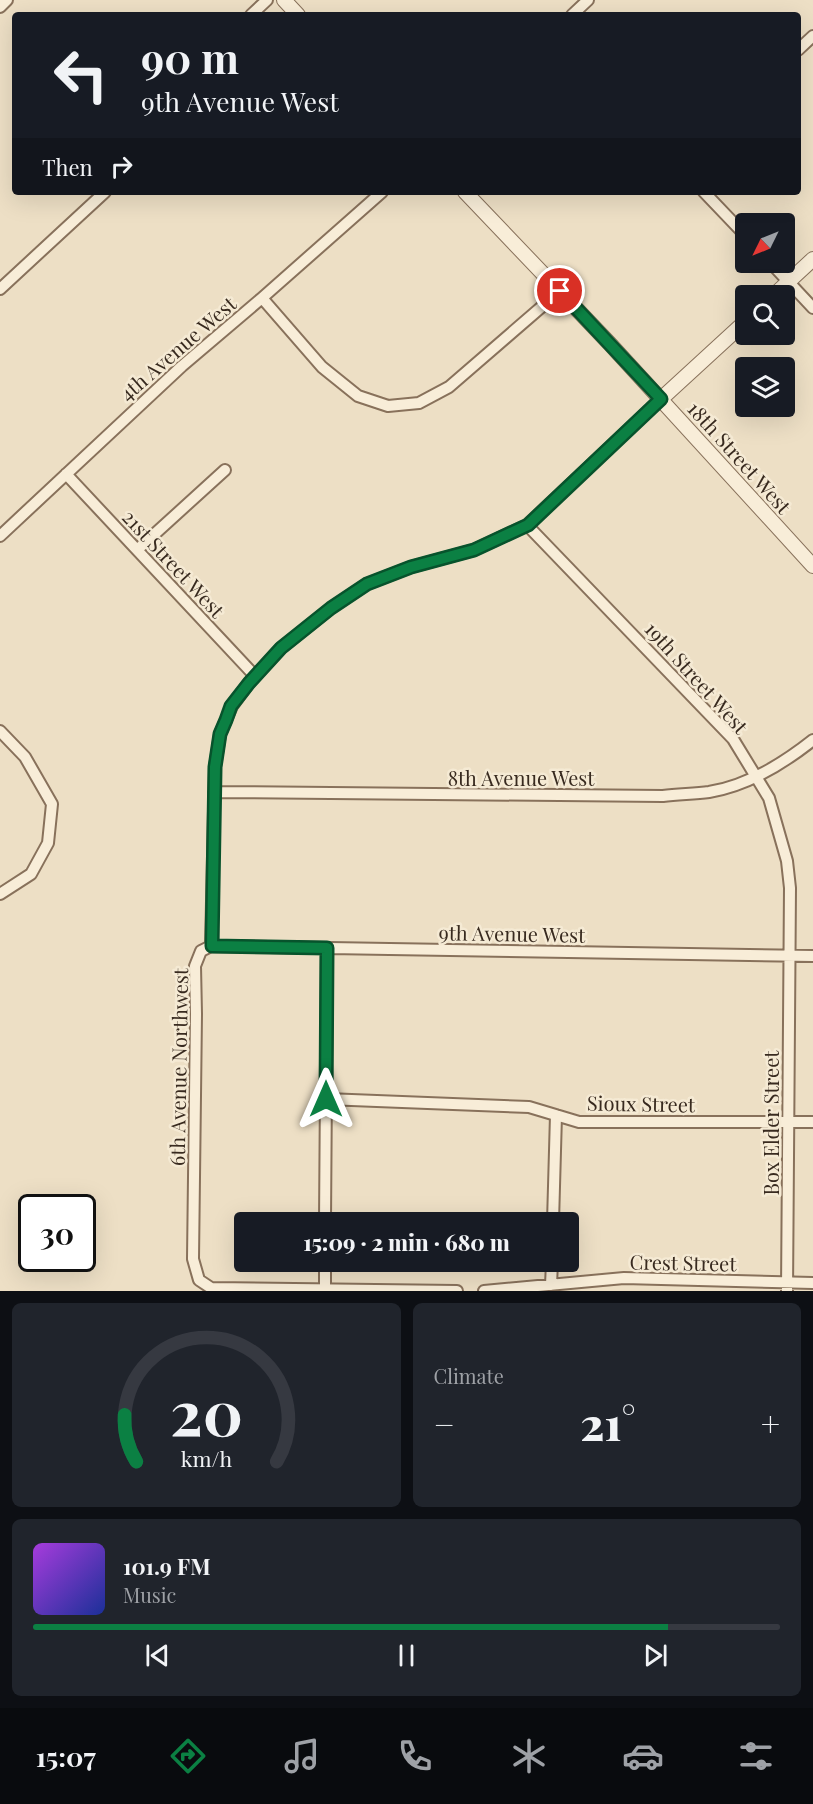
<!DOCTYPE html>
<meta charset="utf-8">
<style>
:root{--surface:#171b24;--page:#20242c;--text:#f1f3f6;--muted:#9ea1a6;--line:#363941;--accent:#0b8043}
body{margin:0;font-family:"Playfair Display",serif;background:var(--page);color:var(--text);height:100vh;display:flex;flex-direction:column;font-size:22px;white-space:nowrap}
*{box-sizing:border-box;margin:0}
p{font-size:20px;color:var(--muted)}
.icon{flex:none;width:33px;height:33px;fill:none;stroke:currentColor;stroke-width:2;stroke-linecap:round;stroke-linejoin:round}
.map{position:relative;height:1291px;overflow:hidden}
.panel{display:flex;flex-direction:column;gap:12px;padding:12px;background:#0d0f14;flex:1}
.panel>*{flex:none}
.hud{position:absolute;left:12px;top:12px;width:789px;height:183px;border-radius:6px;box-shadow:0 6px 24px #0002;background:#171b24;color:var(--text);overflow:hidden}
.needle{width:39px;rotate:227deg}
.buttons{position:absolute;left:735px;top:213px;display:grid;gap:12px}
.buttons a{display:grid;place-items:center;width:60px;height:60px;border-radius:6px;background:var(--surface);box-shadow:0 6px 24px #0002;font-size:30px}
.speed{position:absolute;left:18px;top:1194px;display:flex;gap:12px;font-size:30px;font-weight:700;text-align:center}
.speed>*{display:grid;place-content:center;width:78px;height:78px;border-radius:50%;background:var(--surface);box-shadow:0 6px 24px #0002;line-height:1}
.speed .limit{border:3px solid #111;border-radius:9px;background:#fff;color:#111}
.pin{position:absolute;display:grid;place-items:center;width:51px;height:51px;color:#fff;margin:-26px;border:3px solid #fff;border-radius:50%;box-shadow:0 2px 6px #0007}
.me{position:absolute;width:66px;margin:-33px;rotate:0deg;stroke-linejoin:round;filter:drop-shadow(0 0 4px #0008)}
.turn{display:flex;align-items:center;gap:21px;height:126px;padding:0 30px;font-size:27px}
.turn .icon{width:78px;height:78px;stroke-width:2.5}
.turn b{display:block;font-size:42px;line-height:51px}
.then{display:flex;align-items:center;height:57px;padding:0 30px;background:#0003;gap:12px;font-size:22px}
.big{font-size:45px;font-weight:800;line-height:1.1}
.panel .widget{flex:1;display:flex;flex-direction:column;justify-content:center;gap:9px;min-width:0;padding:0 21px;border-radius:9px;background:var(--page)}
.panel .dial{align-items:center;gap:0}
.dial svg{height:156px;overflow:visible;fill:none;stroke:var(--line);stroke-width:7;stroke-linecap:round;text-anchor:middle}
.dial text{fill:var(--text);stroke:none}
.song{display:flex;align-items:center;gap:18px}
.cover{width:72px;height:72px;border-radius:9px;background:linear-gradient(135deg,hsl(280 70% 55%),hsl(230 70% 35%))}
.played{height:6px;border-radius:3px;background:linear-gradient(90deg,var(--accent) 85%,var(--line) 85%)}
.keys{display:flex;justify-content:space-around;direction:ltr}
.heat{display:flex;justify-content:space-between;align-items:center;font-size:33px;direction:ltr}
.panel .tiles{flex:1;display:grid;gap:12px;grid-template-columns:1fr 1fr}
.widget:last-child{grid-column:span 2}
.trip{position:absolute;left:234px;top:1212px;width:345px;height:60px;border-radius:6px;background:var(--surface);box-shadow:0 6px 24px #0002;font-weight:800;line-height:60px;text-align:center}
.tabs{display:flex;height:96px;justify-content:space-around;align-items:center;background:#090b0e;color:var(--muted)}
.tabs .icon{width:42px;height:42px}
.tabs .active{color:var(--accent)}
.tabs b{font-size:27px;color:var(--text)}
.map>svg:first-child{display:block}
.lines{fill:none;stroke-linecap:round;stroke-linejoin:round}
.minor-casing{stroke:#88715b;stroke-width:14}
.tertiary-casing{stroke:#88715b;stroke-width:16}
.minor{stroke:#f8edd8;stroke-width:10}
.tertiary{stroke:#f8edd8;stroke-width:14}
.route-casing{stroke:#07532c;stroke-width:15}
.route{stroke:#0b8043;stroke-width:10}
.labels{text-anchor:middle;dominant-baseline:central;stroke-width:5;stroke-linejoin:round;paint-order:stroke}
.street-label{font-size:20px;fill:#382a1f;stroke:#f5ead4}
</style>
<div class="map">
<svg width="813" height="1291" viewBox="0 0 813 1291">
<rect width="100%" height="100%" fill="#eddfc5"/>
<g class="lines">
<defs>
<path id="minor" d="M0,7L7,0
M251,15L267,0
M572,15L588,0
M798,50L813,36
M704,192L746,236
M770,262L813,308
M0,289L105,192
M262,298L322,367L358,396L388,406L419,403L449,387L560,291
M66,474L255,676
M527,525L733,739L769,798L787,861L790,888L787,1291
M0,536L182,366L262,298L382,192
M137,550L225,470
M0,731L25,757L52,804L48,843L31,874L0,894
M214,792L663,796C678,794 694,794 709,792C746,786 784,763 813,740
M211,946L215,767L220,734L232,706L249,683L281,648L331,608L367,584L411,567L474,550L527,525L661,399
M326,1099L529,1107L579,1122H813
M325,1222L327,948
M553,1222L556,1115
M551,1285L552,1262
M325,1289V1262
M457,1291L211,1288L199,1280L193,1259L196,1014L195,966L201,951L211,946L813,956
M484,1291L624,1278L813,1283"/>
<path id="tertiary" d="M284,0L298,15
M465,192L610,344L813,566
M773,296L813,259
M661,399L746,321"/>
</defs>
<use href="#minor" class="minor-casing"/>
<use href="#tertiary" class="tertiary-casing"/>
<use href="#minor" class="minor"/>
<use href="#tertiary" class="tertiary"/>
</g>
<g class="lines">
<defs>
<path id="route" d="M326,1099L327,948L212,946L215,767L220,734L226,720L231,706L249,683L281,648L331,608L367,584L411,567L474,550L528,525L661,399L560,291"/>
</defs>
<use href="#route" class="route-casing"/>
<use href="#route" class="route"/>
</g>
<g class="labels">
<g class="street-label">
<text transform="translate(177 348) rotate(-41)">4th Avenue West</text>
<text transform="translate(740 457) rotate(48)">18th Street West</text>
<text transform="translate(174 563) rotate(47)">21st Street West</text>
<text transform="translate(697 677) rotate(48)">19th Street West</text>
<text x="521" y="777">8th Avenue West</text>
<text transform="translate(512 933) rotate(1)">9th Avenue West</text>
<text transform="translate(178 1067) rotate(-89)">6th Avenue Northwest</text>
<text transform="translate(641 1103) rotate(1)">Sioux Street</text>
<text transform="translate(770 1123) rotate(-90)">Box Elder Street</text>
<text transform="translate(683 1262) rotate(1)">Crest Street</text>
</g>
</g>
</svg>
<div class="buttons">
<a><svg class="needle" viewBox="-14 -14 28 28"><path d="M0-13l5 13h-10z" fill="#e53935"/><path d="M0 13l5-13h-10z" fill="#9ea1a6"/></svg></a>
<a><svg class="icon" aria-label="search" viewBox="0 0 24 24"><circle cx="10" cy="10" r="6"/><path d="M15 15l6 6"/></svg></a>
<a><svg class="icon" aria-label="layers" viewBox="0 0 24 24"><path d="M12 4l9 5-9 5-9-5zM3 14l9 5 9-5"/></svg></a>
</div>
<div class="speed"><div class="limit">30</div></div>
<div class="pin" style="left:560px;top:291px;background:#d93025"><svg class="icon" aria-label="arrive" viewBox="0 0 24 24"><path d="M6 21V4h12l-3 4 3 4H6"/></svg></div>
<svg class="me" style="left:326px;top:1099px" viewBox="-20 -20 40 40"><path d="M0-17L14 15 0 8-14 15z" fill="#0b8043" stroke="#fff" stroke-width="4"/></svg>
<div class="trip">15:09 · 2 min · 680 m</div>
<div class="hud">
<div class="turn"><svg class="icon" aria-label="left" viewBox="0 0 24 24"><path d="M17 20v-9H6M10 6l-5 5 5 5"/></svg><div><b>90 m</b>9th Avenue West</div></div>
<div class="then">Then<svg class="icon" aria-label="right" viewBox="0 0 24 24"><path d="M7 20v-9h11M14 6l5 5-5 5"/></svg></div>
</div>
</div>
<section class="panel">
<div class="tiles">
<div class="widget dial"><svg viewBox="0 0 100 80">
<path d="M14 69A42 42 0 1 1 86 69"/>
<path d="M14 69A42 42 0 0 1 8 45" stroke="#0b8043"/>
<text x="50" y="56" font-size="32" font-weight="700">20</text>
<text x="50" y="72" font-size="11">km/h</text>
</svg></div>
<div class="widget"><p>Climate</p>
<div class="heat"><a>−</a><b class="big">21°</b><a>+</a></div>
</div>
<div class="widget">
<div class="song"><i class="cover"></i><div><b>101.9 FM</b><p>Music</p></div></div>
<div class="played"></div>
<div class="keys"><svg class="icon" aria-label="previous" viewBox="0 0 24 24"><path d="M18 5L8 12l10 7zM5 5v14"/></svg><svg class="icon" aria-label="pause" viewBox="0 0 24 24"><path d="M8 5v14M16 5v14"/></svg><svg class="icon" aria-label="next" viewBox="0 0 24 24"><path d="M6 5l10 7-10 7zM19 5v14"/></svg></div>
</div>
</div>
</section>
<nav class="tabs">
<b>15:07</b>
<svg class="icon active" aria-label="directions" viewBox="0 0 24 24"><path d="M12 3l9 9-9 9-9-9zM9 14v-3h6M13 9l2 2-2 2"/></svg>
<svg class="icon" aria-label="music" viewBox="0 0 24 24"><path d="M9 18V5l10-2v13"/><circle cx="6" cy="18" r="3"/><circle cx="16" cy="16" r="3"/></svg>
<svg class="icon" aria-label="phone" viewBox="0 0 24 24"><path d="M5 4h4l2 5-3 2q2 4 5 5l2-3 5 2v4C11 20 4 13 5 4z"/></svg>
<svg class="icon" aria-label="climate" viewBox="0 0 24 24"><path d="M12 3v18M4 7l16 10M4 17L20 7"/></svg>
<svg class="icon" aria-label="car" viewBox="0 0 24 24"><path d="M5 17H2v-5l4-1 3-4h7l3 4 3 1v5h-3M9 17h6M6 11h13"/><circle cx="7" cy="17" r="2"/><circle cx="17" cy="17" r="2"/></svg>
<svg class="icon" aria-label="filters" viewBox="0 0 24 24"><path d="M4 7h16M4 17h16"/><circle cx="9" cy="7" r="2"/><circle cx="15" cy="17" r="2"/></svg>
</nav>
